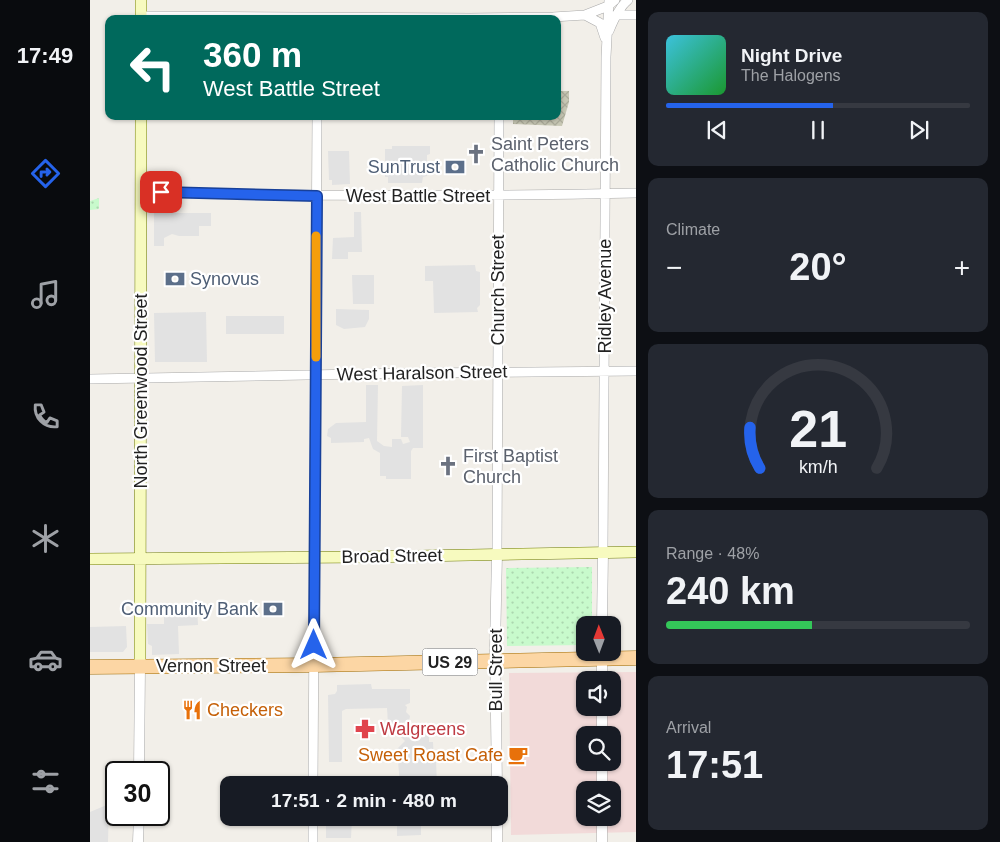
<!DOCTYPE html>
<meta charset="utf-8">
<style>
:root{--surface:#171b24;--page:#242831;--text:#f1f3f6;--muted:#9ea1a6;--line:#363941;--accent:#2563eb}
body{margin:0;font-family:Arial,sans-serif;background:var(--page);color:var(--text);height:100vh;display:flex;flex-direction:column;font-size:19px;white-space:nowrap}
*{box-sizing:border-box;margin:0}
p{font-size:16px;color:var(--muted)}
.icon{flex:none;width:28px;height:28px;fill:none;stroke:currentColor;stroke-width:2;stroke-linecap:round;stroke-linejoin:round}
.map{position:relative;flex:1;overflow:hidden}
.drawer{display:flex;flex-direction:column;gap:12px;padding:12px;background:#0d0f14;width:364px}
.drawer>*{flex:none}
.top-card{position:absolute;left:15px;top:15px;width:456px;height:105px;border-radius:10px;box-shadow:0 1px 4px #0004;background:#00695c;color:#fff;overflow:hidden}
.needle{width:32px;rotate:359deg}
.fabs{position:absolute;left:486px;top:616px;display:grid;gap:10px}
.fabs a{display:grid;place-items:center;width:45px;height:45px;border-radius:10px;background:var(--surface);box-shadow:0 1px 4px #0004;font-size:25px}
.speed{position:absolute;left:15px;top:761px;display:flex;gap:10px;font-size:25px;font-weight:700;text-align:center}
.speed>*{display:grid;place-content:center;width:65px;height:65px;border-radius:50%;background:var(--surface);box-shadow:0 1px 4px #0004;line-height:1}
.speed .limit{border:2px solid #111;border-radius:8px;background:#fff;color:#111}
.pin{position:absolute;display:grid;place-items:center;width:42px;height:42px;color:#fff;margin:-21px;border-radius:10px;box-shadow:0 2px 8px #0006}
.me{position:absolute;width:55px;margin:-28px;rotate:0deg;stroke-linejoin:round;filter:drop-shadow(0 0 4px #0008)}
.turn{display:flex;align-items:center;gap:18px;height:105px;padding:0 15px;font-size:22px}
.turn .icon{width:65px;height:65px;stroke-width:2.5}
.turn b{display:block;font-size:35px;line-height:42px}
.big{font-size:38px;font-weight:700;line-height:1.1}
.drawer .tile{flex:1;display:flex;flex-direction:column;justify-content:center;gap:8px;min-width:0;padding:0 18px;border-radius:10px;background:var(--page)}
.drawer .dial{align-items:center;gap:0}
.dial svg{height:130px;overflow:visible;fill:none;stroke:var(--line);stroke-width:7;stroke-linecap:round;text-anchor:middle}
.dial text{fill:var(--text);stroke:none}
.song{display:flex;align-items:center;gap:15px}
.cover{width:60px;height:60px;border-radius:8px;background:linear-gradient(135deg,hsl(190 70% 55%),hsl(130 70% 35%))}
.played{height:5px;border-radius:2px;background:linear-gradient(90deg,var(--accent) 55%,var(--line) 55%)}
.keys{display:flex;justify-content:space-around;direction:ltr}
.heat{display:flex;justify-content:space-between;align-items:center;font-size:28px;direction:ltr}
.charge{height:8px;border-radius:4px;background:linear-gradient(90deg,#34c759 48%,var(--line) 0)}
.trip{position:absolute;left:130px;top:776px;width:288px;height:50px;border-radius:10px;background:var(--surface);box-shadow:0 1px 4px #0004;font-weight:700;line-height:50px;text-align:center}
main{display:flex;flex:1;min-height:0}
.tab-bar{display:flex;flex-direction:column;width:90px;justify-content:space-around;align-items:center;background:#090b0e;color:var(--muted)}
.tab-bar .icon{width:35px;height:35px}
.tab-bar .current{color:var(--accent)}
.tab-bar b{font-size:22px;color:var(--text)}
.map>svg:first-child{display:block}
.commercial{fill:#f2dad9;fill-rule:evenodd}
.construction{fill:url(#construction-cross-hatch)}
.park{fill:url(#park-dots)}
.parking{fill:#e2e2e2}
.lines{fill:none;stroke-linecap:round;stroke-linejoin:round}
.minor-casing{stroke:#a9a9a9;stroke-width:10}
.tertiary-casing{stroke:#a9a9a9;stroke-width:11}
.secondary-casing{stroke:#707d05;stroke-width:12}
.primary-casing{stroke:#a06b00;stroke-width:15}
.minor{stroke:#fff;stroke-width:9}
.tertiary{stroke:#fff;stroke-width:10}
.secondary{stroke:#f7fabf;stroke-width:11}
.primary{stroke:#fcd6a4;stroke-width:14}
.route-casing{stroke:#184099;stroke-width:12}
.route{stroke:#2563eb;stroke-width:9}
.slow{stroke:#f59e0b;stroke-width:9}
.labels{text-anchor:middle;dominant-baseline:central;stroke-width:4.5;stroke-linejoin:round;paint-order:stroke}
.shield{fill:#fff;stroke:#646464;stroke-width:1}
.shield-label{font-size:16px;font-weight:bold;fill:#222}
.worship-label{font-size:18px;fill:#5b616d;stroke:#fff;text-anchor:start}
.service-label{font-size:18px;fill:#4e5e75;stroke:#fff;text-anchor:end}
.street-label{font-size:18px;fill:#222;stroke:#fff}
.food-label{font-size:18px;fill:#c56008;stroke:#fff;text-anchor:start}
.health-label{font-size:18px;fill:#be3a42;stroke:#fff;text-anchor:start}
</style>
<main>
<nav class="tab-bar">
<b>17:49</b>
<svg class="icon current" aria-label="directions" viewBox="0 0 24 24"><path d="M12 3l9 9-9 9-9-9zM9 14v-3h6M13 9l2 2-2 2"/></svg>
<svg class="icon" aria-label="music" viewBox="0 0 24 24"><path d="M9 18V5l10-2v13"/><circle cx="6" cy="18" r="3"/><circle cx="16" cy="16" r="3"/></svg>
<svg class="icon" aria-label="phone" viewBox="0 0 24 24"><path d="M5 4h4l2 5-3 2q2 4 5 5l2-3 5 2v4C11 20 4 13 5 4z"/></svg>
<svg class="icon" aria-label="climate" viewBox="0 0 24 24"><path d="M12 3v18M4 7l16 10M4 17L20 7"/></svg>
<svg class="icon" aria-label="car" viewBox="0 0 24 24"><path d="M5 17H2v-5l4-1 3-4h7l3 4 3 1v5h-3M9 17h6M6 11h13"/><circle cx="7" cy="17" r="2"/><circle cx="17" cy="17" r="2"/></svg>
<svg class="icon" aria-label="filters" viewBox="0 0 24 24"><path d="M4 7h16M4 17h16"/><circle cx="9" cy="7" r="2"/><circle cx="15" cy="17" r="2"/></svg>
</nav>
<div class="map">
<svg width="547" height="842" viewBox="0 0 547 842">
<defs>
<pattern id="construction-cross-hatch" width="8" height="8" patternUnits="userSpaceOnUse" patternTransform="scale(1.25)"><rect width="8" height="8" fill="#c7c7b4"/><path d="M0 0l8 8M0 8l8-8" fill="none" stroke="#abab9a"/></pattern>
<pattern id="park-dots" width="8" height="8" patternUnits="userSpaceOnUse" patternTransform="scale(1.25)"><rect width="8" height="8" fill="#c8facc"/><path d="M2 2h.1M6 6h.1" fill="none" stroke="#acd6af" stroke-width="1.8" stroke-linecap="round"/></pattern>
</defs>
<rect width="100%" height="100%" fill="#f2efe9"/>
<path class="commercial" d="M546,672V832L421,835L419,673ZM495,680H522V708H495ZM495,735H522V762H495ZM495,790H522V818H495Z"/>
<path class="construction" d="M468,91H479V102L472,126L423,124V116H468Z"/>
<path class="park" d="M9,198V209L0,210V201Z
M502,567V625H495V645L417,646L416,568Z"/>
<path class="parking" d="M302,146H340V154L337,155V176L333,177L332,183H298V177H295V149H302Z
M238,151H259L260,184L242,185V180H239Z
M64,210H72L75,213H121V226H109V236H89L82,234L74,238V246H64Z
M264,212H271L272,252H258V259H242L243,238L264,237Z
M385,265L386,271L390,272V305L387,308L388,312L344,313L343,281H335V266Z
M262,275H284V304H263Z
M246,309L279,310V319L275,327L254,329L246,325Z
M116,312L117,362H65L64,313Z
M136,316H194V334H136Z
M276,385H288L287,441L294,446L302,447V439H311L313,444L320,442L318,437H311L312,386L333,385V448H323L321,451V479H296V476H290V453L283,449L279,438L274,439V442L241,443V438L237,436L238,429L246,423L276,422Z
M107,606L108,625L88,626L89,654L62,655V646L58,644L57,624H74V617L83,616V607Z
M36,626L37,647L33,652H0V627Z
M281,684L282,689H320V703L315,705L317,707L316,712L320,716L319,721L313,722L320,732L329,736V727L339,726V742H343L344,760H346L347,785H310L307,749L315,741L298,724L297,708L256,709L252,711V762H239L238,695L245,694L247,691V685Z
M19,804L18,842H0V812Z
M236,818H262L261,838H236Z
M307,818H331V835L307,836Z"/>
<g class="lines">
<defs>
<path id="minor" d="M495,15L510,23L515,38
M526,15H547
M51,16L380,18L463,17L495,15L518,6L525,0
M519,31C523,21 529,7 538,0
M51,192C216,196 381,197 547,193
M0,379L322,373L547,371
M513,552L516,57L519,0
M407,554L409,116
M223,785L227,116
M223,842V818"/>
<path id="tertiary" d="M512,625L513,552
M512,654V680
M512,708V735
M512,762V790
M49,772L50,666
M407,785L405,648L407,554
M407,818V842
M512,818V842
M48,842L49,815"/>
<path id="secondary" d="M51,0V19
M0,559L275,557L547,552
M50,666L51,116"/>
<path id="primary" d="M0,667L224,665L547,658"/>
</defs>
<use href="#minor" class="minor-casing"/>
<use href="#tertiary" class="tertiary-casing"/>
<use href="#secondary" class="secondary-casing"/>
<use href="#primary" class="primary-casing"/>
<use href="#minor" class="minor"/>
<use href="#tertiary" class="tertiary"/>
<use href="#secondary" class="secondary"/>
<use href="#primary" class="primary"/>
</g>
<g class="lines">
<defs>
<path id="route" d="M71,192L227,196L224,645"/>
</defs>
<use href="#route" class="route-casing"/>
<use href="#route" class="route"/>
<path class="slow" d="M226,357V236"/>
</g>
<defs>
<symbol id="church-bare" viewBox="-9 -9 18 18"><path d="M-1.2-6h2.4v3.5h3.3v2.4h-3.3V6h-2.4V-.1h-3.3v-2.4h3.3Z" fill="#6b7280" stroke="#fff" stroke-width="2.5" paint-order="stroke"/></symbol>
<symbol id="bank-bare" viewBox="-9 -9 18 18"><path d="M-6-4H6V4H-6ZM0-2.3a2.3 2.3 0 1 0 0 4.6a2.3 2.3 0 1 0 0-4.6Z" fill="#5c6f8a" stroke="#fff" stroke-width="2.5" paint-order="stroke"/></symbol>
<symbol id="restaurant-bare" viewBox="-9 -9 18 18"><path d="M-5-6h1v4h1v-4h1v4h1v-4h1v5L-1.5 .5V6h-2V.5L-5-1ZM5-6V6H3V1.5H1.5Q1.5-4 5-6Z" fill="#e8710a" stroke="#fff" stroke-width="2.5" paint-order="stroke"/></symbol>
<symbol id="pharmacy-bare" viewBox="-9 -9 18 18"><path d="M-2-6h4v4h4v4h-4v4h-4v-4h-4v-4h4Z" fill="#e0444e" stroke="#fff" stroke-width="2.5" paint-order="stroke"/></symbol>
<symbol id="cafe-bare" viewBox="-9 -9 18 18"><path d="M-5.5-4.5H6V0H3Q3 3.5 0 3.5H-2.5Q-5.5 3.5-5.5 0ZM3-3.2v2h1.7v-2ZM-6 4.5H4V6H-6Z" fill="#e8710a" stroke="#fff" stroke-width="2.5" paint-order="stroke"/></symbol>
</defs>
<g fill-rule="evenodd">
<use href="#church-bare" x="372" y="140" width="28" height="28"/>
<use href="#bank-bare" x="351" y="153" width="28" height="28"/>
<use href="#bank-bare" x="71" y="265" width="28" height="28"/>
<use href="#church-bare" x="344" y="452" width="28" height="28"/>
<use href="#bank-bare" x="169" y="595" width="28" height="28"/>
<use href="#restaurant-bare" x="88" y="696" width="28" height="28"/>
<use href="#pharmacy-bare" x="261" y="715" width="28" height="28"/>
<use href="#cafe-bare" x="414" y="741" width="28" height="28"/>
</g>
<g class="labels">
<rect class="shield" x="332.5" y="648.5" width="55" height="27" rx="4"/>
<g class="shield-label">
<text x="360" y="662">US 29</text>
</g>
<g class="worship-label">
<text x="401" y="144">Saint Peters<tspan x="401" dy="21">Catholic Church</tspan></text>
<text x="373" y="456">First Baptist<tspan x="373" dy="21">Church</tspan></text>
</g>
<g class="service-label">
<text x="350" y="167">SunTrust</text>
<text x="100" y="279" text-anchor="start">Synovus</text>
<text x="168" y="609">Community Bank</text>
</g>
<g class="street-label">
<text x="328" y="196">West Battle Street</text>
<text transform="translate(408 290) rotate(-90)">Church Street</text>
<text transform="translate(515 296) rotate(-90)">Ridley Avenue</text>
<text transform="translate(332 373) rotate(-1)">West Haralson Street</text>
<text transform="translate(51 391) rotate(-90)">North Greenwood Street</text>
<text transform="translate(302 556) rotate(-1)">Broad Street</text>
<text x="121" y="666">Vernon Street</text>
<text transform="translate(406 670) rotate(-90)">Bull Street</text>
</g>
<g class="food-label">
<text x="117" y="710">Checkers</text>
<text x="413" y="755" text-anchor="end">Sweet Roast Cafe</text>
</g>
<g class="health-label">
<text x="290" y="729">Walgreens</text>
</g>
</g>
</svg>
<div class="fabs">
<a><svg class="needle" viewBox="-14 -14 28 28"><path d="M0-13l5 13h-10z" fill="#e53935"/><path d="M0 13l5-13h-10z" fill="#9ea1a6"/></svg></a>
<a><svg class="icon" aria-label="sound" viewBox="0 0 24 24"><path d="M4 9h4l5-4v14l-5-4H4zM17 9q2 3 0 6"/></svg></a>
<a><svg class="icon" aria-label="search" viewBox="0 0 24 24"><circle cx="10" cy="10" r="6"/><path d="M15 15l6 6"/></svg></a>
<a><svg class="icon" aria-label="layers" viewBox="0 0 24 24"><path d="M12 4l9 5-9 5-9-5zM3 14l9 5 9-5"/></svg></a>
</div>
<div class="speed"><div class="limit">30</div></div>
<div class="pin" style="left:71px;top:192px;background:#d93025"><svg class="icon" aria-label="arrive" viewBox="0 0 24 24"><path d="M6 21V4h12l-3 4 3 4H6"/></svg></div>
<svg class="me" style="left:224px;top:645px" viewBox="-20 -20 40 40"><path d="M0-17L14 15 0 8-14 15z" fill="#2563eb" stroke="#fff" stroke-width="4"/></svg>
<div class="trip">17:51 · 2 min · 480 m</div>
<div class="top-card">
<div class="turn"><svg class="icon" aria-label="left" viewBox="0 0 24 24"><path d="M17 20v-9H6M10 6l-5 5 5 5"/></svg><div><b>360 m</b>West Battle Street</div></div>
</div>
</div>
<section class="drawer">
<div class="tile">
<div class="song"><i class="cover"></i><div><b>Night Drive</b><p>The Halogens</p></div></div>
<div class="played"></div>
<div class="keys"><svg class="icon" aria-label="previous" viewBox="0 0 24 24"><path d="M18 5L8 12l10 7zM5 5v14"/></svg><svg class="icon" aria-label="pause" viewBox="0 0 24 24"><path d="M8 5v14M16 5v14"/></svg><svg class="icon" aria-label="next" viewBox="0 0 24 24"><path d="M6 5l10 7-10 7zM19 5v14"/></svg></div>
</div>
<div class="tile"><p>Climate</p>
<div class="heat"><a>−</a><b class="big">20°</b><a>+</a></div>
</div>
<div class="tile dial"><svg viewBox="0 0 100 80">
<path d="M14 69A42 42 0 1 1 86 69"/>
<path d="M14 69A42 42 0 0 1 8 44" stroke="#2563eb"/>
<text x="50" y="56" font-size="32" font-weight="700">21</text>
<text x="50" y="72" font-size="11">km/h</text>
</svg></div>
<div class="tile"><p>Range · 48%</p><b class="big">240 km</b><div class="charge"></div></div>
<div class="tile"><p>Arrival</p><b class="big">17:51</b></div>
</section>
</main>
